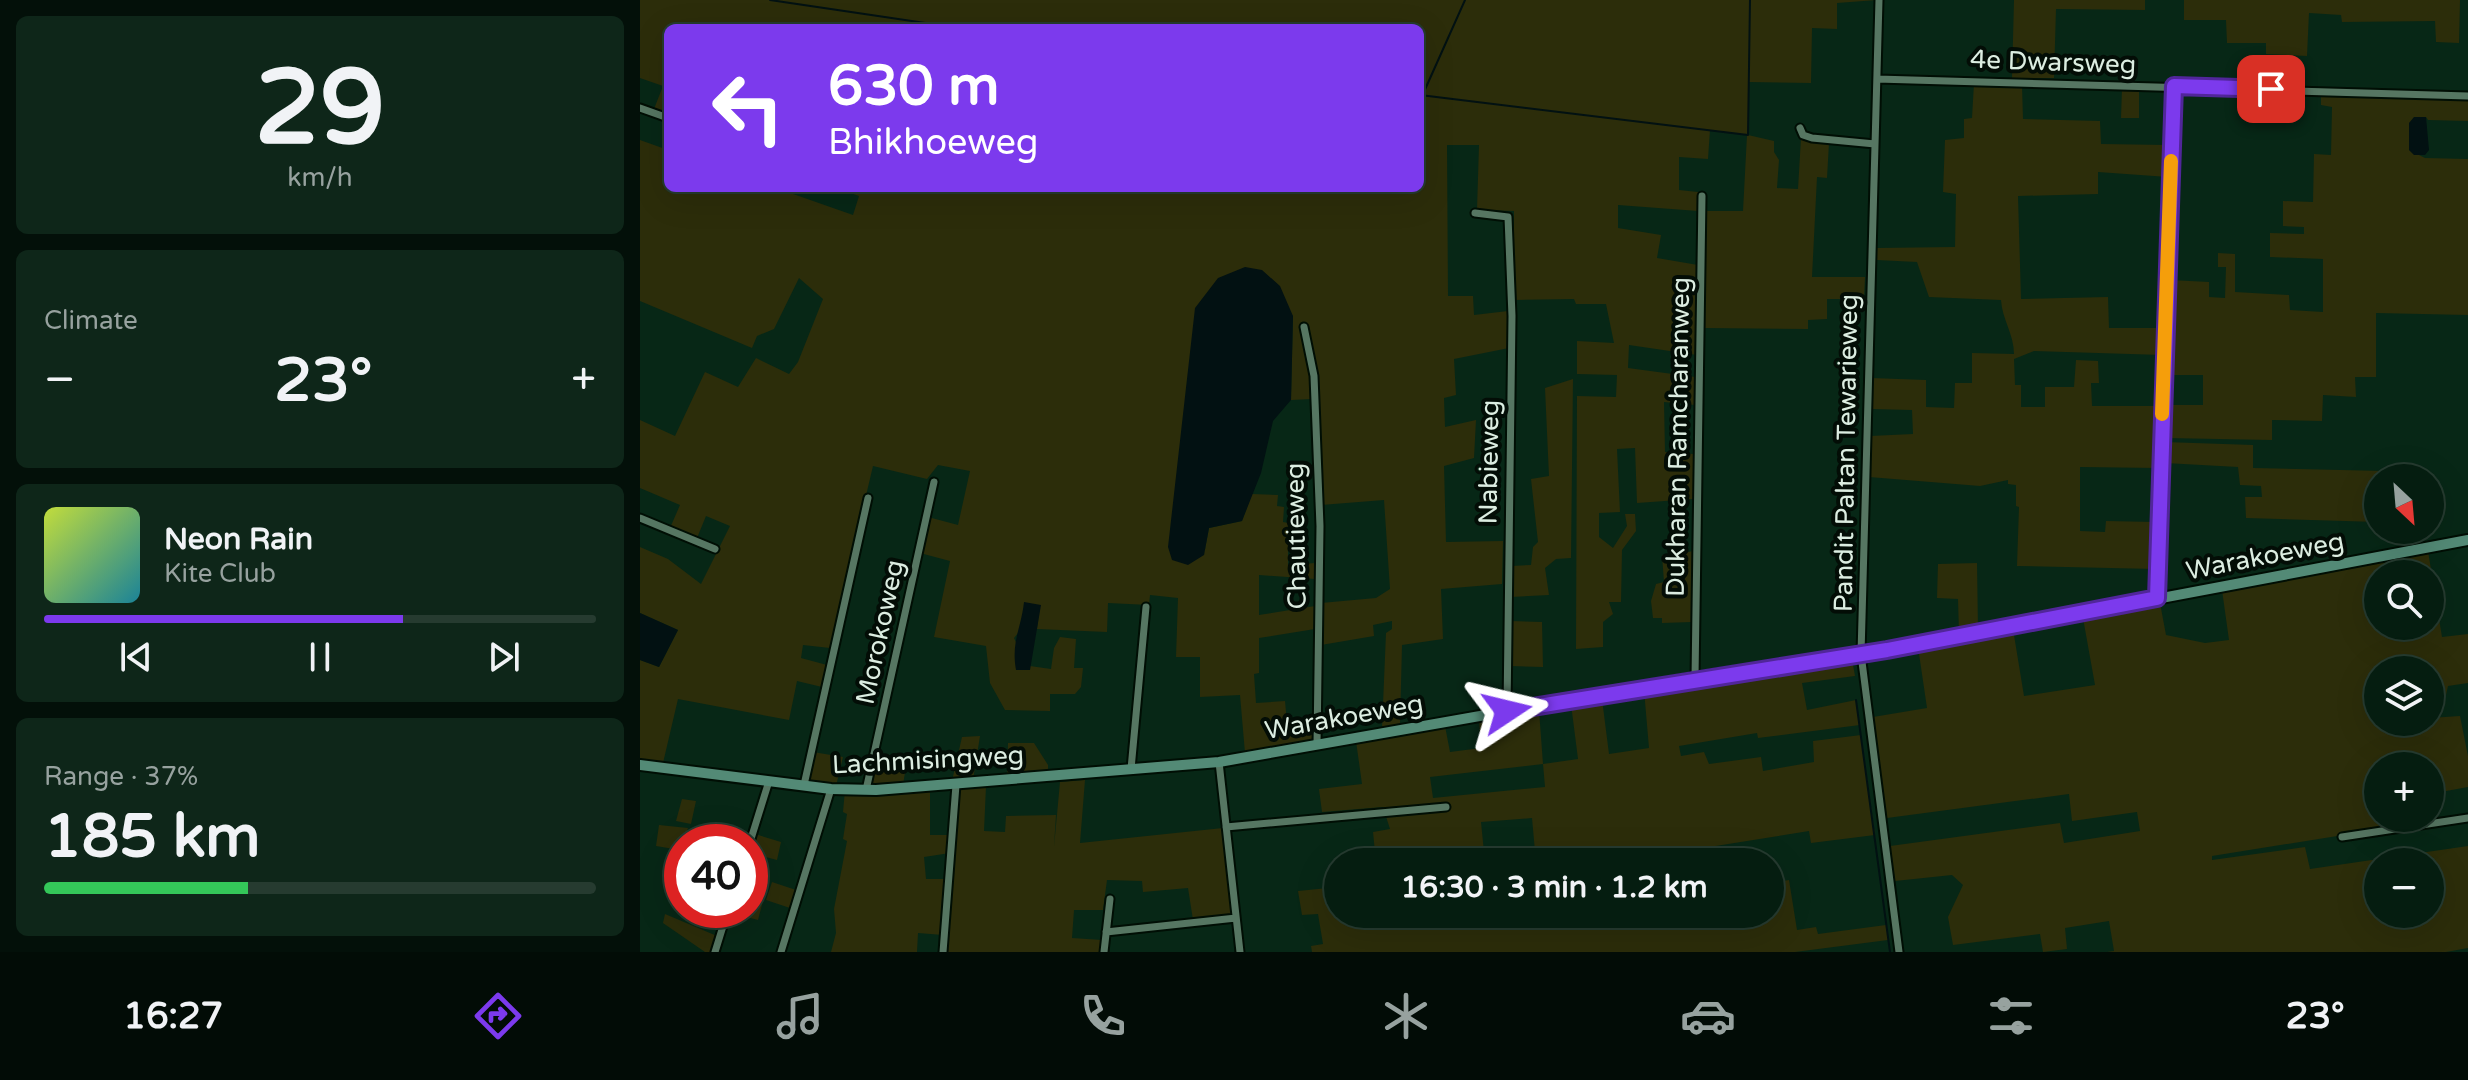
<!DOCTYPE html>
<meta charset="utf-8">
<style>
:root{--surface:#051d10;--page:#0e2619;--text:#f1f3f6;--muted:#97a29f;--line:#263b30;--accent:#7c3aed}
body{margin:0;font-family:"Varela Round",sans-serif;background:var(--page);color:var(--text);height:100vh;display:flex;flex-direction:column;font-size:30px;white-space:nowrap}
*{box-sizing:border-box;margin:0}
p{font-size:26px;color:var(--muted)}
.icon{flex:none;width:44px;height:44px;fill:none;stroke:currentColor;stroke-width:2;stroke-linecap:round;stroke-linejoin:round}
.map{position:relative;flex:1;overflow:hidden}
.sheet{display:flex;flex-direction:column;gap:16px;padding:16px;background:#031009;width:640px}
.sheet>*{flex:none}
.guide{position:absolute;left:24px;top:24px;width:760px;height:168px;border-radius:12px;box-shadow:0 8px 32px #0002,0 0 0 2px var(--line);background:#7c3aed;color:#fff;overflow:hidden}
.needle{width:52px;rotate:154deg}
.controls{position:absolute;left:1724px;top:464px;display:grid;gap:16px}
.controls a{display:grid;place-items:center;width:80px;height:80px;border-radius:50%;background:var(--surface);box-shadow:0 8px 32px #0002,0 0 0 2px var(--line);font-size:40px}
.speed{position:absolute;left:24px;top:824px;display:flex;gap:16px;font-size:40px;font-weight:700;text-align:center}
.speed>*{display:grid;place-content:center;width:104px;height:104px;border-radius:50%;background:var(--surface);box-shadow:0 8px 32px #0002,0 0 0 2px var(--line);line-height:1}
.speed .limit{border:12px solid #d22;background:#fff;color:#111}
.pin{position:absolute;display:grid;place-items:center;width:68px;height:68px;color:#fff;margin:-34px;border-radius:16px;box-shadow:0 4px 12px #0006}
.me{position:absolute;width:88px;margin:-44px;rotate:80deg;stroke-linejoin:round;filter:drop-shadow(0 0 6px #0008)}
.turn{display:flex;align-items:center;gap:28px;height:168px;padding:0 32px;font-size:36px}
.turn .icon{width:104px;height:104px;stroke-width:2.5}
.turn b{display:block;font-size:56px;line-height:68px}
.big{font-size:60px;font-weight:800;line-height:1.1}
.sheet .tile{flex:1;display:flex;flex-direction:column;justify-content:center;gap:12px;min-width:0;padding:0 28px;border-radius:12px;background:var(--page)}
.sheet .dial{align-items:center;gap:0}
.dial b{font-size:104px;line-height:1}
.song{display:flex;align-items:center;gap:24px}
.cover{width:96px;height:96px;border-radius:12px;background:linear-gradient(135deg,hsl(70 70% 55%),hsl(190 70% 35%))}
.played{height:8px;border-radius:4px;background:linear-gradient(90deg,var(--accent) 65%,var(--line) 65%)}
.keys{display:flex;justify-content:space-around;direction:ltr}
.heat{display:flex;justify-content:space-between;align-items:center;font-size:44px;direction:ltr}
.charge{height:12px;border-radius:6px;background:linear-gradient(90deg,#34c759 37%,var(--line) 0)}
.trip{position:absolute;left:684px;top:848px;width:460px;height:80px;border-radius:40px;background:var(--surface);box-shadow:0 8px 32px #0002,0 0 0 2px var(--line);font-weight:800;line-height:80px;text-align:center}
.menu{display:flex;height:128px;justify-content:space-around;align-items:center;background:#020c06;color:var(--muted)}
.menu .icon{width:56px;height:56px}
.menu .on{color:var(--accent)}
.menu b{font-size:36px;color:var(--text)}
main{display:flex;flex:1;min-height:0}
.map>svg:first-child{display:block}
.green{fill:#2c2d0a;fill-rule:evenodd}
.water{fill:#021112}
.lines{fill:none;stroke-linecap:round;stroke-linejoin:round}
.stream{stroke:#021112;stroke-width:2}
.street-casing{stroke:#000e04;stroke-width:11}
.secondary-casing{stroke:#000e04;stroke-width:14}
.street{stroke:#567662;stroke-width:7}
.secondary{stroke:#538a76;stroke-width:10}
.route-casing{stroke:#51269a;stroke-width:20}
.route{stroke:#7c3aed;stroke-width:14}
.slow{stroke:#f59e0b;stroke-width:14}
.labels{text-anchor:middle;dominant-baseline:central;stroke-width:8;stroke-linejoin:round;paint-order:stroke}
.street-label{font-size:26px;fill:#dcede1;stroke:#030d06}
</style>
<main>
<section class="sheet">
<div class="tile dial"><b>29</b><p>km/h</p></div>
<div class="tile"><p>Climate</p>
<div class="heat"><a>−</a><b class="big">23°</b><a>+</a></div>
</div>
<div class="tile">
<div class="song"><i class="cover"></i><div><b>Neon Rain</b><p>Kite Club</p></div></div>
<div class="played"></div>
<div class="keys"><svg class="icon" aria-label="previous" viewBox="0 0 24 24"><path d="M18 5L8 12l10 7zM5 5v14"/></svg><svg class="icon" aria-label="pause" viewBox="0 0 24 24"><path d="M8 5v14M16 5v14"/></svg><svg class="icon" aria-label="next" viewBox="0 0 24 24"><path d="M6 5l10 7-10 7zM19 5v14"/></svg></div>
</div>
<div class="tile"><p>Range · 37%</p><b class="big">185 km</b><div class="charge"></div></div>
</section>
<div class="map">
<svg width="1828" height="952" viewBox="0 0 1828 952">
<rect width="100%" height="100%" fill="#072716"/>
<path class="green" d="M0,0H1237L1197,3V29L1172,28L1171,83L1109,82L1108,135L1134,141V152L1139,160L1137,188L1158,189L1161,138L1189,143L1187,178L1177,177L1172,277H1225L1224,299H1187V319L1168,320V329L1064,328V211H1103L1107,135L1070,130L1068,159L1039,157V190L1058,192V211L978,205V228L1021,235L1017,258L1058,265L1057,355L989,345L988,368L1055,377V405L1024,402L1025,452L1054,454L1053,499L997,503L995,448L977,449L980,512L959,513V537L973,548L987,526L985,514H995L996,531L982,550L981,602H969L973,614L963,622V647L936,649L937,396L976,397L977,375L937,374V341L974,343L966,304H936L934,299L874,300V211L837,210L839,145H807L808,296H833L834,315L868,311L869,348L814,359L816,395L804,398L805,427L836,420L834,458L804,466L806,542L863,541L862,584L801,589L803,639L762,645L760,724L742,728L746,633L752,629V621L733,625L734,636L681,645V603L736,598L750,589L744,500L681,505L678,375L666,325L672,399L651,400L653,316L605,267L564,555L569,528L602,521L612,494L638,495L637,506L644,507L643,522L648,523V565L675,563V579L619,575V615L675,606V629L619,638V673L614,674L616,703L645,701L647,723L673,721V741L605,753L600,695L560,697V657H536L538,598L510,595L509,605L468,603L467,632L397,629L400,605L374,638L389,670L390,666L411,669L414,648L420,637L436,639L434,668H443L441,687L435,694H410V711L365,710L350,683L346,646L294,637L310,561L280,553L288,517L318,525L330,471L298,465L287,479L233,466L190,648L163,645L161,658L187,665L182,687L157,681L149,720L38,699L23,763L0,761V660L19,667L38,630L0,613V547L28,559L61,584L90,526L66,516L57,538L30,528L40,505L0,488V420L35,436L65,372L98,387L116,358L149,374L158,362L183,299L159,278L134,329L117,336L112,348L0,301V140L28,150V188H136L213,215L219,196L196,188H780V28H28V114L14,109L23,86L0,78Z
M1374,0H1505V10L1416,9L1414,78H1372Z
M1544,0H1820L1819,43L1796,42L1795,21L1702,22L1701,15L1669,13L1667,56L1626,54V43H1587L1586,20H1544Z
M1334,83L1382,85L1383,119L1460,121L1461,144L1528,145V177L1458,172V194L1378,196L1381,299L1468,297L1469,328H1522V355L1394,351L1374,359L1375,385H1381V407H1405V387H1434L1436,360L1458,361L1459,383H1451L1452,406H1521L1518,468L1440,467V531L1465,532L1466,521L1515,522V569L1377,566L1379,507L1376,506V485L1368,484V480L1340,486L1229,477L1230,436L1273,434L1272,410L1231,409V378L1286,380V407L1314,408L1315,383H1332V353L1374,354C1374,334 1362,319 1361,300L1289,297L1277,262L1237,260L1236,248L1315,247L1316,194L1303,192L1305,140L1324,138V119L1332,118Z
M1482,88H1499V118H1481Z
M1681,93L1828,98V121L1788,120L1786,117L1769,123V150L1785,158L1828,159V315L1736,313V377H1715L1716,397L1683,395L1682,421L1632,420V440L1525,438L1526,405H1563V375H1528L1530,280L1569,282V297L1585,298L1586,267H1578V253L1595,254V292L1649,295L1650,310L1683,312V259L1630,257V233L1664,234V227L1643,226V201L1673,202L1674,154L1691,155L1692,107L1681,105Z
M933,379L931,558L916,559L905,568L909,595L870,597L871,566L891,565L893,547L898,542L891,479L909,476L905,388Z
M1525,442L1613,445V468L1789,472V478H1738V522L1606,518L1605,497H1622L1621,486L1600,485L1598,467L1525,463Z
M1053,551L1052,622L1022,623V618H1013L1011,601L1016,584L1024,582L1022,555H1036L1031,562L1047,576L1043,553Z
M1788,551L1802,637L1828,634V683L1808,686L1806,695L1790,700V670H1738V722H1790V718L1820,716L1828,756V787L1790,794V766H1738V818H1746L1747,828L1572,856V860L1665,847L1670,869L1828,846V948L1806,952H1467L1474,951L1469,921L1425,928L1427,949L1403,952L1400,934L1313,945L1308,917L1323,885L1312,875L1255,881L1250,846L1420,823L1424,843L1500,831L1497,812L1432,821L1429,794L1247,818L1233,717L1287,708L1278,647L1373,629L1384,696L1455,685L1443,618L1520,603L1526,635L1565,643L1589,640L1582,590ZM1738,574H1790V626H1738ZM1738,862H1790V914H1738Z
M1337,563L1338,629L1319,633L1318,599L1297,598L1298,564Z
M870,621L902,622L903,667L870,666Z
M1212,659L1215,676L1162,683L1167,710L1216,700L1220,725L1118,738L1117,733L1039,746L1041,756L1064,752L1069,764L1121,757L1123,771L1174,762L1173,741L1221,735L1235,835L1171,843L1169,831L975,862H896L892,818L841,822L845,862H736L733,832L750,829L743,807L682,812L679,789L722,784L716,741L805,726L810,752L841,748L839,720L899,710L903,764L938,759L931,704L962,699L969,754L1009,748L1004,690ZM903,764L905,787L793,798L790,777Z
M340,736L333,780L312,781L322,737Z
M368,743H394L408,765V773L367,776Z
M173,752L203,757L196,786L169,783Z
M237,759L267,760L263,785H231Z
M445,780L440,843L583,828L593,915L553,920L548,888L503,892L502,881L467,880L463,910H434L432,938L462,940L461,952H306L319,788L346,786L344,831L365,832L366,816L416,815L414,847L420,782Z
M205,790L290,791V835H311L310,853L284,857L286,879H307L303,935L278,933L277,952H191L196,933L194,909L207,841L203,839L207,814L203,812Z
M42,799L56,801L51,824L36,821Z
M19,825L48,828L40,850L16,846Z
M115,834L141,842L137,860L110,853Z
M1149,880L1157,930L1176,927L1178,934L1246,925L1248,940L1155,952H672L671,946L683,944L678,914L662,915L658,891L698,887V914H1130V883Z
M132,882L156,890L150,908L126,900Z
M110,898L123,901L118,920L92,913L110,910Z
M25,914L77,936L72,952H65L23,923Z"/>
<path class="water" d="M1786,117L1789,150L1785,155H1774L1769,150V123L1774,117Z
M605,267L622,270L640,286L653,316L651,400L633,421L621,473L602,521L569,528L564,555L548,565L532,560L528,547L555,308L578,278Z
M1043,553L1047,557L1045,579L1032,575L1031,562L1036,555Z
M384,602L401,605L390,670H376C371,642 381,629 384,602Z
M0,613L38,630L19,667L0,660Z"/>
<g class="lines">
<path class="stream" d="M130,0L319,28
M783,94L825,0
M780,95L1108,135L1110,0
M1216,700L1250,952"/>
<defs>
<path id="street" d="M1239,0L1221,654L1259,952
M1237,79L1828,96
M0,108L28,118
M1160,128L1163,135L1172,138L1235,144
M835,213L868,217L872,316L867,711
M664,327L674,376L680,526L677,744
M0,518L75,549
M1517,598L1534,86
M1055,678L1062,196
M579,762L600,952
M491,769L506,607
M164,785L228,498
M226,790L294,482
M586,827L806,807
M1702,837L1828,818
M110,842L129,781
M466,932L596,918
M75,952L88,910
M141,952L191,789
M303,952L316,785
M464,952L470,899"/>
<path id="secondary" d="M0,765L191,789L236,790L579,762L1055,678L1273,645L1828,540"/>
</defs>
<use href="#street" class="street-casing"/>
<use href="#secondary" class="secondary-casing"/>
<use href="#street" class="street"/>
<use href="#secondary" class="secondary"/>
</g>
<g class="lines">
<defs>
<path id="route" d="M867,711L1247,650L1517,598L1534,86L1631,89"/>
</defs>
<use href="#route" class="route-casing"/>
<use href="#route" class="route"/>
<path class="slow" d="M1522,414L1531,161"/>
</g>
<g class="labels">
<g class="street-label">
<text transform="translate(1413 62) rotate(2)">4e Dwarsweg</text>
<text transform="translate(1038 437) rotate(-89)">Dukharan Ramcharanweg</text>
<text transform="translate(1206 453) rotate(-89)">Pandit Paltan Tewarieweg</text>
<text transform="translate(849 462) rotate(-89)">Nabieweg</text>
<text transform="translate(656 536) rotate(-91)">Chautieweg</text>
<text transform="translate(1625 556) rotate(-11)">Warakoeweg</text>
<text transform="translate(240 632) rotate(-78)">Morokoweg</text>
<text transform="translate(704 717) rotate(-10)">Warakoeweg</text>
<text transform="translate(288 760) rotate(-3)">Lachmisingweg</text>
</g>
</g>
</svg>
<div class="controls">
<a><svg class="needle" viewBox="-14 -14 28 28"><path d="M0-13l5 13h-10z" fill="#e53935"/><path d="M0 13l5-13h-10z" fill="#97a29f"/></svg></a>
<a><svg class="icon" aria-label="search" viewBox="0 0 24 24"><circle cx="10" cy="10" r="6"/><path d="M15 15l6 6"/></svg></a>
<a><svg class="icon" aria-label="layers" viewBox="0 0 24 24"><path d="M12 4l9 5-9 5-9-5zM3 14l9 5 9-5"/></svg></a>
<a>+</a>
<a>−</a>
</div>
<div class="speed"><div class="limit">40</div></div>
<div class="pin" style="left:1631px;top:89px;background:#d93025"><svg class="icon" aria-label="arrive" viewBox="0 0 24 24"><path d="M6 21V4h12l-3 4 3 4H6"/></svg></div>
<svg class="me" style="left:867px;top:711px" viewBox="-20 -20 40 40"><path d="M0-17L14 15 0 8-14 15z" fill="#7c3aed" stroke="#fff" stroke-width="4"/></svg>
<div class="trip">16:30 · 3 min · 1.2 km</div>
<div class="guide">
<div class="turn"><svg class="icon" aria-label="left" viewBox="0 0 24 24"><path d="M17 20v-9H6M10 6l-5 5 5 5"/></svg><div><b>630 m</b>Bhikhoeweg</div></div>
</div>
</div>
</main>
<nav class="menu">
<b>16:27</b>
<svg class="icon on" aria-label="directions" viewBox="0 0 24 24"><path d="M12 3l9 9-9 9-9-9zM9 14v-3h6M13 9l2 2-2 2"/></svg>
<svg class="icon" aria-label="music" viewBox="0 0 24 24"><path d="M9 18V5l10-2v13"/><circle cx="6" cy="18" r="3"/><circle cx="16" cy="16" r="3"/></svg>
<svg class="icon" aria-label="phone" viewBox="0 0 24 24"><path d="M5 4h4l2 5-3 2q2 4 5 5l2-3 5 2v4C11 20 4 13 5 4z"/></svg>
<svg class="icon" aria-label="climate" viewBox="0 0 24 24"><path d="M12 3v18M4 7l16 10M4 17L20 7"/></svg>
<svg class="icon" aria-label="car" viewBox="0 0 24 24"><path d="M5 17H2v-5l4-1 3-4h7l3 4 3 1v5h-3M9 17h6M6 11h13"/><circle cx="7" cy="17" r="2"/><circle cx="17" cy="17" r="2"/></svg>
<svg class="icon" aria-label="filters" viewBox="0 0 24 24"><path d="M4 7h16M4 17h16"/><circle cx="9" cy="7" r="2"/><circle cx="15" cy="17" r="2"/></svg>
<b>23°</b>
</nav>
